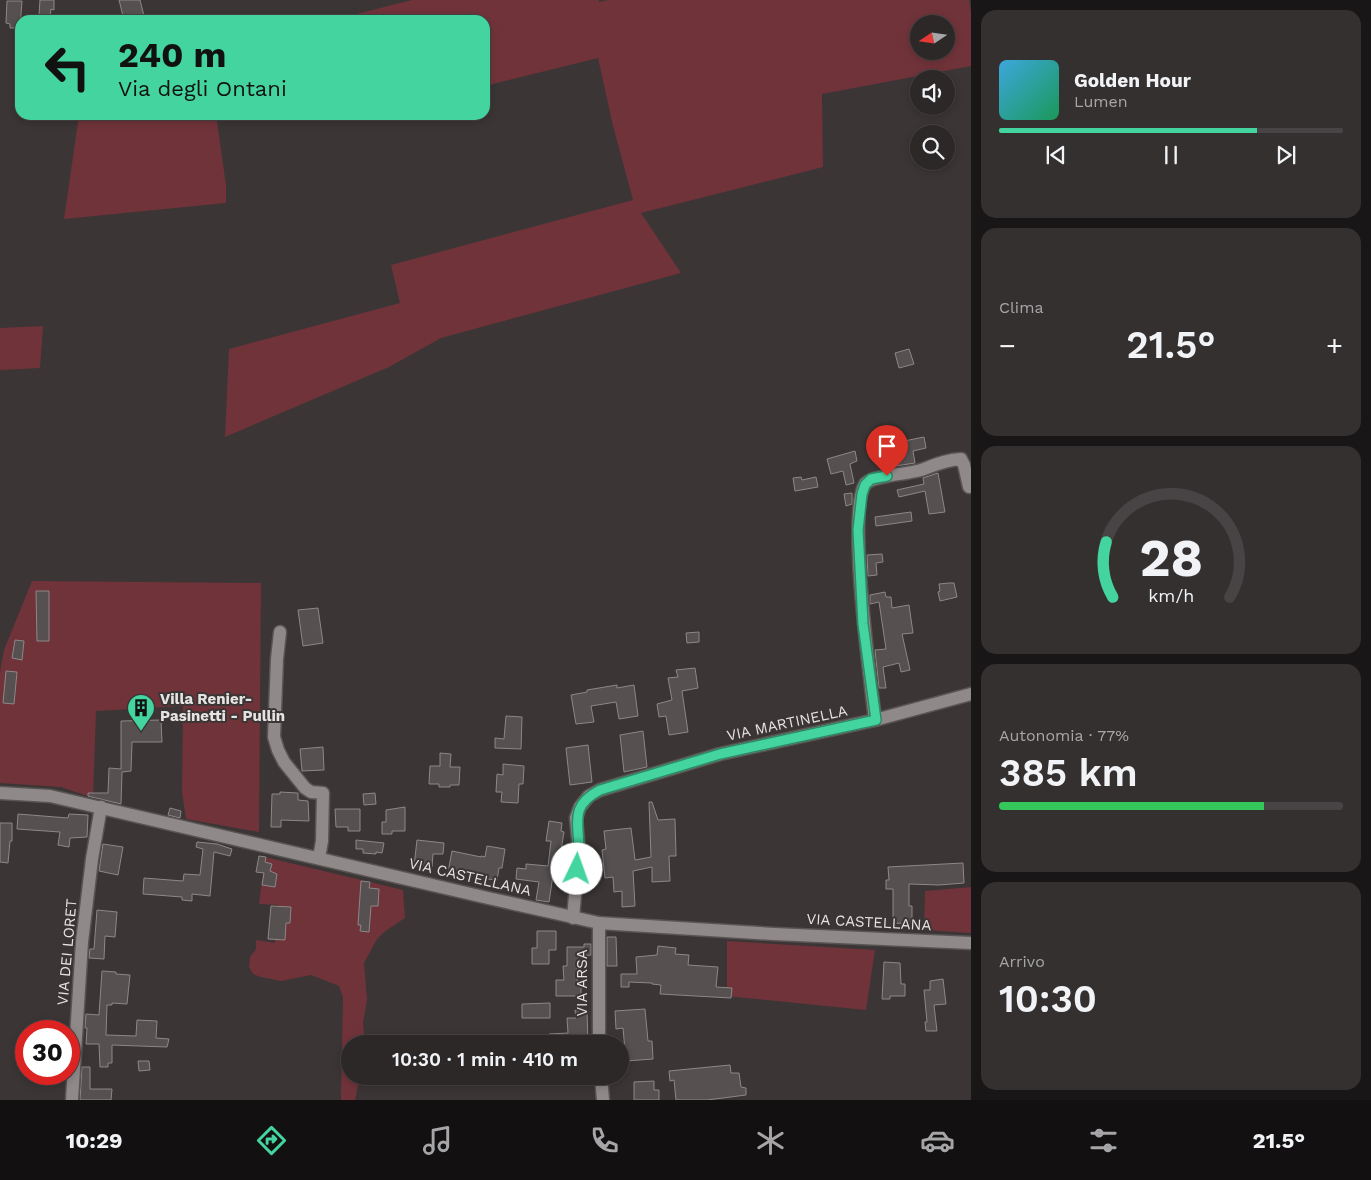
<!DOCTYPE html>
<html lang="it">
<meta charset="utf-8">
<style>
:root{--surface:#2c2828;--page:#343030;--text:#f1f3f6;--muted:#a6a6a8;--line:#484445;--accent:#44d49f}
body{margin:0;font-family:"Work Sans",sans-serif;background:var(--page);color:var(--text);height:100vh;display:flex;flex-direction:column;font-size:19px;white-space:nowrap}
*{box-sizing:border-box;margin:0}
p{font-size:16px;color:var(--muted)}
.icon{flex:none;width:28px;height:28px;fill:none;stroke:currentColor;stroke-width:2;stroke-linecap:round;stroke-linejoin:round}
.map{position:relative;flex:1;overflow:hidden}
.side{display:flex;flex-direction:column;gap:10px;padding:10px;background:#181616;width:400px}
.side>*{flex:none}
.banner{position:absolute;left:15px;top:15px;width:475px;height:105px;border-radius:15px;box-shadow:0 2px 8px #0003,0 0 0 1px var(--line);background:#44d49f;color:#111;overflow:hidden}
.needle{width:32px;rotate:257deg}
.buttons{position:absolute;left:910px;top:15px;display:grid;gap:10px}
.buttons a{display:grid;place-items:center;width:45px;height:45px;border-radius:50%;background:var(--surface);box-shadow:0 2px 8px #0003,0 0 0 1px var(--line);font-size:25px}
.speed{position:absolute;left:15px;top:1020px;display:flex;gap:10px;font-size:25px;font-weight:700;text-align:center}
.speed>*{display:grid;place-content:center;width:65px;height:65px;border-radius:50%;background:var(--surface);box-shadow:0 2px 8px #0003,0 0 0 1px var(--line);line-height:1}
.speed .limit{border:8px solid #d22;background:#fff;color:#111}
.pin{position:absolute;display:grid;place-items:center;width:42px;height:42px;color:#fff;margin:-51px -21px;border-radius:50% 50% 50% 0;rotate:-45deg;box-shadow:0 0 5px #0007}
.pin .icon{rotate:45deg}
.me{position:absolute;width:55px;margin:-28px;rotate:3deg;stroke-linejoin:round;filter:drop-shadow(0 0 4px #0008)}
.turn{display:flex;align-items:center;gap:18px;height:105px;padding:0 20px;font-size:22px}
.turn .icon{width:65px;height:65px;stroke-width:2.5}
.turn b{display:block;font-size:35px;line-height:42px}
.big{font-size:38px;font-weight:600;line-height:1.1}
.side .card{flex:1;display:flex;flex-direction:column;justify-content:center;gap:8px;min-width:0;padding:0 18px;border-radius:15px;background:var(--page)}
.side .dial{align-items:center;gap:0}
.dial svg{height:130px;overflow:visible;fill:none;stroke:var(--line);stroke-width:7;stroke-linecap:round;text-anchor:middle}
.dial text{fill:var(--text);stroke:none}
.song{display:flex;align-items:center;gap:15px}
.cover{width:60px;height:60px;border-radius:8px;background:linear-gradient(135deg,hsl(200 70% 55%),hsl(150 70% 35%))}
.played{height:5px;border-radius:2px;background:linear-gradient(90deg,var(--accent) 75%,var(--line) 75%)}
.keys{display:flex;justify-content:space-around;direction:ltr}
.heat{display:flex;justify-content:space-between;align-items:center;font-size:28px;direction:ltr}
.charge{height:8px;border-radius:4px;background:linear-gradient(90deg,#34c759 77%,var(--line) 0)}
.trip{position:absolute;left:341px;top:1035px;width:288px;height:50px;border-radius:25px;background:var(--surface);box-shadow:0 2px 8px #0003,0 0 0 1px var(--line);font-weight:600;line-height:50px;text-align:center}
.dock{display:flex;height:80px;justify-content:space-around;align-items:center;background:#121010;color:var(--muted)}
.dock .icon{width:35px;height:35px}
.dock .active{color:var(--accent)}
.dock b{font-size:22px;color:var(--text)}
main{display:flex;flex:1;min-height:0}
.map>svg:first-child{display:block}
.green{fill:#70333a;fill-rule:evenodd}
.building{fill:#565051;stroke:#8d8787}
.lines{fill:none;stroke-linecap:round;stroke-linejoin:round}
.minor-casing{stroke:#595454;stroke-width:15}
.secondary-casing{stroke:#595454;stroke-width:15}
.minor{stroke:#8f8989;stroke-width:12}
.secondary{stroke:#8f8989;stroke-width:12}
.route-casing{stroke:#2c8a67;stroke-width:12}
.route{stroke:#44d49f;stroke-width:9}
.labels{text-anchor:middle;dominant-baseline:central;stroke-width:4;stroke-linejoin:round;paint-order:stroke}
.poi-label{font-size:15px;font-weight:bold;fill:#e6e3e3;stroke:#3b3535;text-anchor:start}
.street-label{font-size:15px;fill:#e6e3e3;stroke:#3b3535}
</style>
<main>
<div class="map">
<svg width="971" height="1100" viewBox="0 0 971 1100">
<rect width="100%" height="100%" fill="#3b3535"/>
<path class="green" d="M412,0H599V2L608,0H969L971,12V66L822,94L823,167L641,213L681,273L441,338L389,367L225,437L229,349L400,303L391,265L633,200L613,126L598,58L485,86V20H333ZM919,24H946V51H919Z
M79,115H216L226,185V203L64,219Z
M43,326L40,368L0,370V328Z
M32,581L261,583L259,832L186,819L182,792L183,706L96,711L93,798L61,787L0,783V672L4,650Z
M265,857L403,890L405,918L384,932L377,939L364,963L367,1000L363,1023L365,1044H350V1076H360L355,1100H341L343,997L339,986L311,975L281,981L261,977L253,974L249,967L250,957L256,949V940L275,943L278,905L259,904Z
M971,887V933L924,930L925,891Z
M727,941L875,950L866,1010L727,996Z"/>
<path class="building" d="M40,0H54V10L51,9L50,16L39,15Z
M119,0H140L145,20H124Z
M7,1H22L20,28H10V24L6,23Z
M909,349L914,364L899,368L895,353Z
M924,437L926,448L913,451L915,463L895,466L892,450L900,449L899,442Z
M855,451L857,461L850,464L854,483L846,485L843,471L831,474L827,459Z
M938,473L945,512L929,514L925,491L899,497L897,490L924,484L923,478Z
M801,477L802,480L816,477L818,487L795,491L793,478Z
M852,493V504L846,506L844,494Z
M911,512L912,521L876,526L875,517Z
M882,554L883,562L876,563L877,575L868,576L867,555Z
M949,583H954L957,597L940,601L938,592L940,591L939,584Z
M36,591H49V641H37Z
M885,592L886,597H891L892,608L909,605L913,633L902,634L910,670L901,672L899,663L883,667L886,688H879L875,650L886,649L879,602L870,604V595Z
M318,608L323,643L303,646L298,610Z
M699,632V642L687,643L686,633Z
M15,640L24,641L22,660L12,658Z
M695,668L698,688L682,691L688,732L669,735L666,716L659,717L657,704L672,700L668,678L678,677L676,670Z
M6,671L17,672L14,704L3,703Z
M617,685V688L634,685L638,716L619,719L616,702L591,706L594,722L576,724L571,695L587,692V690Z
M506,716L522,717L521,749L495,748V738L504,739Z
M161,720L162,742H132L131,771L122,772L121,804L88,796V793H108L109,768L121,769V721Z
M643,731L647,767L624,772L620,735Z
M588,745L592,782L570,785L566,748Z
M323,747L324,770L302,771L300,749Z
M440,753L451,754L450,767H460L459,785H450V787H439V784H429L430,766H440Z
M503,764L524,766L523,784H519L518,803L501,802L502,792H496L497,774L503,775Z
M280,792L298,793V800L308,801L309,821L281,820V827H271L272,794H280Z
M375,793L376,804L364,805L363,794Z
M649,802H652L658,820L675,819L676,856H669L670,881L652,882V867L633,871L635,906L622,907V891L614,892L613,877L605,878L602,850L606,849L604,831L631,828L635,860L651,857Z
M405,807V831H392V834H382V822H386V810Z
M170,808L181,811L180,818L168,815Z
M335,809H360V831H348V827H336Z
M18,814L68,818L69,814L88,815L87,837L70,838L69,847L58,845L60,832L17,829Z
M549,821L562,823L561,831L564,832L558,869L554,868L549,902L536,900L539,882L516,879L517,868L526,869V864L548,866L551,841H546Z
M0,823H12V841H10L8,863L0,862Z
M356,840L384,843L382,853L376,852V854L363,853V849H356Z
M417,840L444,843L443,854H433L432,867L414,866Z
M197,842L217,844L232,849L230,856L214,852L210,896L192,894V901L182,900V897L143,894L144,878L183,881L184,874L200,875L203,849L196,847Z
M103,844L123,847L118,875L99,871Z
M487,846L505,849L502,868H499L497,880L477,878L478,875L457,871L456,874L448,872L452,851L481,857V856L485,857Z
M259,856L266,857L265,862L272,864L270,871L277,874L275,887L262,885L264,873L256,872Z
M963,863L964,883L939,885L909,884V906H912V924L893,923V889H886V880H889L888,867Z
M361,881L370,882L369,888L379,889L378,906H371L369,932L360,931L361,925H358Z
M271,906L291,907L290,923H286L285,940L268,939Z
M97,910L117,912L115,937L105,936L104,959L89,958L90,949H94Z
M537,931H556V950H549V964H532V948H537Z
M607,937H616L617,966H607Z
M584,944H591V955L584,956L585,961L577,962V981H581V996H556V980H564L563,966H567V947H584Z
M658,946L676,948L675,954L689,955L688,965L718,967L716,987L732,988L731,998L660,994L661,985L652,984V983L629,982V987H621V974H637L636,957L657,955Z
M884,962L900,963L901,984H905V996H890V999H882Z
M102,971L116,972V974L130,975L127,1004L112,1003V1005H107L106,1035L136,1036L137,1020L157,1021L156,1038L169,1039L167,1047L112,1045V1063H108V1067H100L99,1044H86L87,1028H85L86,1014L99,1015Z
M943,979L946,1004L934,1005L937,1031H926L925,1022H927L924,990H930V981Z
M550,1003V1018H522V1004Z
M645,1009L648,1041H652L653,1059L626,1061L623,1028L616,1029L615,1011Z
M575,1010H587L588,1044H550L549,1034L568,1033L567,1018H576Z
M138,1061H149L150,1070L139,1071Z
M730,1065L731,1073H739L741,1087L746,1088V1095L707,1100H676L674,1080L670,1081L669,1071Z
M82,1067H90V1089H112L111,1100H80Z
M654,1081V1090H659V1100H634V1082Z"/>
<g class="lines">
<defs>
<path id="minor" d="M280,632L277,659L274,737L278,750L284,762L305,788L311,792L323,793L322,841L319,858
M875,720C871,684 846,506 866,483C872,478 880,478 887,476C898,474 910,473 921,470C935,465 945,460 961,459L964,465L969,487
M573,918L579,850L576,818L580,807L589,796L600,790L720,754L875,720L971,694
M599,923V1044
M601,1076L603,1100
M72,1100L82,942L92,859L101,807"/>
<path id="secondary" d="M0,793L50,796L488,898L599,923L774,934L971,943"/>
</defs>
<use href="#minor" class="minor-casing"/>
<use href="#secondary" class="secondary-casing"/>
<use href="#minor" class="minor"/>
<use href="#secondary" class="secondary"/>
</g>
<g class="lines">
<defs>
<path id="route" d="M577,869C578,862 579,855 579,848C578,820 571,805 600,790L720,754L876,720L863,624L858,530L862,494L865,485L871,479L887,476"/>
</defs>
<use href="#route" class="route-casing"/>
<use href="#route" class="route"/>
</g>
<defs>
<symbol id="building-pin" viewBox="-11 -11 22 30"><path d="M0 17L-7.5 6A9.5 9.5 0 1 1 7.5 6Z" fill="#44d49f" stroke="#3b3535"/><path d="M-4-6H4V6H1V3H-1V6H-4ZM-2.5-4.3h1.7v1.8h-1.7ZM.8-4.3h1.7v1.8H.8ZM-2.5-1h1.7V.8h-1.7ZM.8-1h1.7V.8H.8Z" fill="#111"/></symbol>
</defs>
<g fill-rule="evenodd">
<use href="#building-pin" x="125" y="692" width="32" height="43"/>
</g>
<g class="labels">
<g class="poi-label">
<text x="160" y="699">Villa Renier-<tspan x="160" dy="17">Pasinetti - Pullin</tspan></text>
</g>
<g class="street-label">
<text transform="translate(787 723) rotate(-12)">VIA MARTINELLA</text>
<text transform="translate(470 877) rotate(13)">VIA CASTELLANA</text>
<text transform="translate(869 922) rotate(3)">VIA CASTELLANA</text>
<text transform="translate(67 952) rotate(-85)">VIA DEI LORET</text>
<text transform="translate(582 983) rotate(-90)">VIA ARSA</text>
</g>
</g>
</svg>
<div class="buttons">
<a><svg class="needle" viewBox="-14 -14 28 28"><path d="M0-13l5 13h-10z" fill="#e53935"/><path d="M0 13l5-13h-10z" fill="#a6a6a8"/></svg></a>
<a><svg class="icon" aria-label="sound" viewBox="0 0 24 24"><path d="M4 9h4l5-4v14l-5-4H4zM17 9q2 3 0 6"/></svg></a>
<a><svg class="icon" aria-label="search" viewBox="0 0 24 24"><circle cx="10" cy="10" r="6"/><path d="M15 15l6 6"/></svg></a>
</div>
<div class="speed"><div class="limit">30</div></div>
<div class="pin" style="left:887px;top:476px;background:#d93025"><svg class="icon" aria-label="arrive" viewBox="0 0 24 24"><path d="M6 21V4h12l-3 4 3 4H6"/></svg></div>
<svg class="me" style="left:577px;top:869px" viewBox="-20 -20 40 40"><circle r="19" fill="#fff"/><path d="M0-13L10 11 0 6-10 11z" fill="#44d49f"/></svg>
<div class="trip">10:30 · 1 min · 410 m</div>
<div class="banner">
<div class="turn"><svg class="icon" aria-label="left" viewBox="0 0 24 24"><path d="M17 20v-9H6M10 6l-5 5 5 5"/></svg><div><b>240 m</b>Via degli Ontani</div></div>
</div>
</div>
<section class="side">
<div class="card">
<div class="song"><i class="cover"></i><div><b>Golden Hour</b><p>Lumen</p></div></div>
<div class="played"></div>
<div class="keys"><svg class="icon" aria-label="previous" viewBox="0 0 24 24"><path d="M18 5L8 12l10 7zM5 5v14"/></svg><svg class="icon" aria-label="pause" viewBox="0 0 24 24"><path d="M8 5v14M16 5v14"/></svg><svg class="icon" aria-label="next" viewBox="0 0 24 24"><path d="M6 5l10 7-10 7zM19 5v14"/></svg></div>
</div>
<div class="card"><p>Clima</p>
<div class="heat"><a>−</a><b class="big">21.5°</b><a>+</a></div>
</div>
<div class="card dial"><svg viewBox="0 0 100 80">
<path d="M14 69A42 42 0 1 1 86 69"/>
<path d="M14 69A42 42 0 0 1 10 35" stroke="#44d49f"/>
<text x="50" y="56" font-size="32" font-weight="700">28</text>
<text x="50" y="72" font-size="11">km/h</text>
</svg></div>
<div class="card"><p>Autonomia · 77%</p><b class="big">385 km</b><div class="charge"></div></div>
<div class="card"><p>Arrivo</p><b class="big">10:30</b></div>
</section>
</main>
<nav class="dock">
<b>10:29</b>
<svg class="icon active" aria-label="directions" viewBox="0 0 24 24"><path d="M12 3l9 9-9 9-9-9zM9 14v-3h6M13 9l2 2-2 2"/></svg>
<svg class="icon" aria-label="music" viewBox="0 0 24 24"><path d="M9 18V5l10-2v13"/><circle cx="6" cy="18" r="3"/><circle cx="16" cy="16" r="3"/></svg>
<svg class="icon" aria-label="phone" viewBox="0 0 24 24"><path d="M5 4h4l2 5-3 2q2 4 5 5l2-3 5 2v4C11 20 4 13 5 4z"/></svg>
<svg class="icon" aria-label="climate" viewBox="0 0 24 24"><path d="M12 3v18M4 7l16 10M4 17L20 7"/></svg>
<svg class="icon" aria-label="car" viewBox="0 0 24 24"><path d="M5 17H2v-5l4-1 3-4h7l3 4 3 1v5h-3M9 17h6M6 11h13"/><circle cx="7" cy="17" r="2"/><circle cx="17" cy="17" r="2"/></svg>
<svg class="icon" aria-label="filters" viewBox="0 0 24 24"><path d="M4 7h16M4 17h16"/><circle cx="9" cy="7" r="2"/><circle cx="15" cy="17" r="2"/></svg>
<b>21.5°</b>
</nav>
